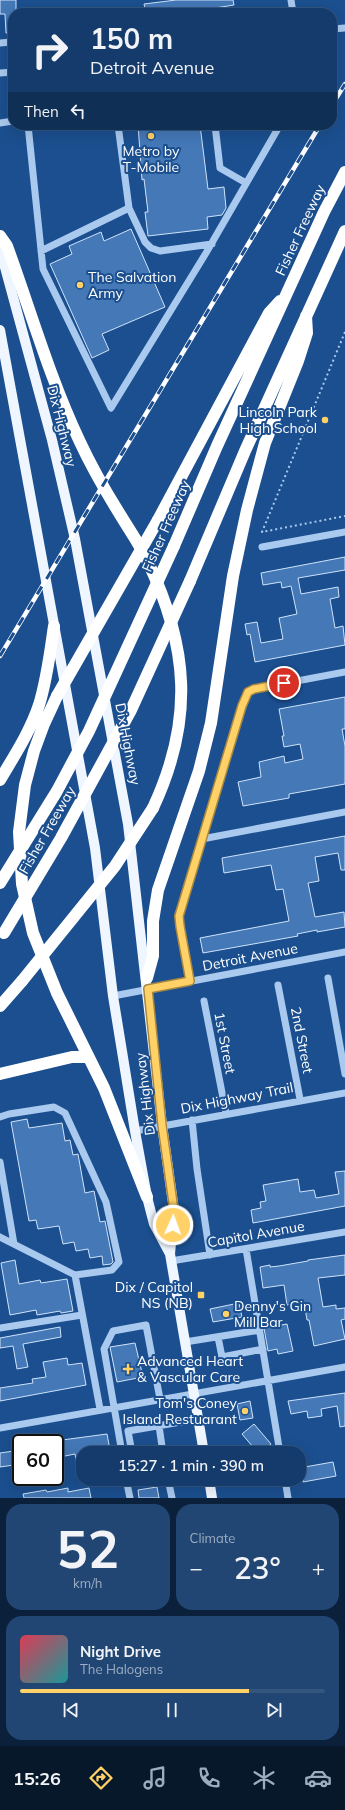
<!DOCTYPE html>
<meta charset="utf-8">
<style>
:root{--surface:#143b6b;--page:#214673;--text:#f1f3f6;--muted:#9dadc1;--line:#33557e;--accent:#ffd166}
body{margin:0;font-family:Mulish,sans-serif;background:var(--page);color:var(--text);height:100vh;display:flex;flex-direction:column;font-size:15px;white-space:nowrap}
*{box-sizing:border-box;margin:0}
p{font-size:13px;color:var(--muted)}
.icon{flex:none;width:22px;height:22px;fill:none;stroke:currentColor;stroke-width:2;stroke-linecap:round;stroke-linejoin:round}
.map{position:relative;height:1498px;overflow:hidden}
.side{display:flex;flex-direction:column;gap:6px;padding:6px;background:#0b203b;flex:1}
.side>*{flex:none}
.banner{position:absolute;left:8px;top:8px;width:329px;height:122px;border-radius:16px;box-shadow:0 4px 16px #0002,0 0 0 1px var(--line);background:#143b6b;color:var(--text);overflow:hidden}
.speed{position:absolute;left:12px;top:1434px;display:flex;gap:8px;font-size:20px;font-weight:700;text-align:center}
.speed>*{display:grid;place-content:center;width:52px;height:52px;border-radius:50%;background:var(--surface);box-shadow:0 4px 16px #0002,0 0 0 1px var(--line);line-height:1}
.speed .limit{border:2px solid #111;border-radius:6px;background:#fff;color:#111}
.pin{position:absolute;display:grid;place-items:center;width:34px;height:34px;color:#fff;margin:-17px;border:2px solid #fff;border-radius:50%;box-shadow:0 1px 4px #0007}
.me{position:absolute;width:44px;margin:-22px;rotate:2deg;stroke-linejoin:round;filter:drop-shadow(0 0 3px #0008)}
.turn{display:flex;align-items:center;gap:14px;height:84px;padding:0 16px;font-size:18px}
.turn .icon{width:52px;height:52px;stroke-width:2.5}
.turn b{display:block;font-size:28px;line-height:34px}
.then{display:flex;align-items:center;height:38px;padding:0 16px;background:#0003;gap:8px;font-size:15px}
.big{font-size:30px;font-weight:600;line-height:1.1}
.side .card{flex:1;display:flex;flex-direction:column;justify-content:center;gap:6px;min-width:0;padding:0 14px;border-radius:16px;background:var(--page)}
.side .dial{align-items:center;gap:0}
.dial b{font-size:52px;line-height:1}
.song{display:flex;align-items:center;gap:12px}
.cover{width:48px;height:48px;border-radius:6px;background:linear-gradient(135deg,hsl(350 70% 55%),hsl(180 70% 35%))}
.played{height:4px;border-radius:2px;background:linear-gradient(90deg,var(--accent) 75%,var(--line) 75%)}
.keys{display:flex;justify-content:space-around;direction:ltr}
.heat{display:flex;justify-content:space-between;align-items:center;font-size:22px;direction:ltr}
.side .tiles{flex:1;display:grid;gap:6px;grid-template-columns:1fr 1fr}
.card:last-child{grid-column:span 2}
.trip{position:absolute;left:76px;top:1446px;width:230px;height:40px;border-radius:16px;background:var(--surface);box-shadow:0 4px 16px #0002,0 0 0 1px var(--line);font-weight:600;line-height:40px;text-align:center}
.dock{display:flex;height:64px;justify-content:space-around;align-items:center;background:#08182b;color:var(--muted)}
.dock .icon{width:28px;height:28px}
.dock .current{color:var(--accent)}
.dock b{font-size:18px;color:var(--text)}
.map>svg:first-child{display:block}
.building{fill:#4478b7;stroke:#cfe3fa}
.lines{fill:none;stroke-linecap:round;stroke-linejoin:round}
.path{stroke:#a9c9ee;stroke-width:2;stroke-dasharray:2 3;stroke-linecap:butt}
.minor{stroke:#a9c9ee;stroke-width:7}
.major{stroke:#f0f6ff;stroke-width:10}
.highway{stroke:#fff;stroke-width:12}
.rail-casing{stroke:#fff;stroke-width:4.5}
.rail{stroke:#1b4f8f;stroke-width:3;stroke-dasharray:9;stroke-linecap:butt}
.highway-bridge{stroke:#fff;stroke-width:12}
.route-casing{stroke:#a68842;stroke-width:10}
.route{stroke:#ffd166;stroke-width:7}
.poi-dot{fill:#ffd166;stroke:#1b4f8f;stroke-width:1.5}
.labels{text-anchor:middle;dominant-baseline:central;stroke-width:4;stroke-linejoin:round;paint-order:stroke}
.poi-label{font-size:14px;fill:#fff;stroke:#1b4f8f;text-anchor:start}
.street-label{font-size:14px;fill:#fff;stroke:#1b4f8f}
</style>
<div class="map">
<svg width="345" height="1498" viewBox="0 0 345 1498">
<rect width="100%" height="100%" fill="#1b4f8f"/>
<path class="building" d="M0,0H16V13H13V33H6L5,14H0Z
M176,0H233L234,5L215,8V12L208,13H146L144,4Z
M138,125H200L208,189L224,187L226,208L222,215L207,217L208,229L148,236L145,212H148L144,179L142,180Z
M131,229L165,307L102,334L109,350L92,358L50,264L72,254L69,246L101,232L104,241Z
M345,557V570L298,578L301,594L338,587L339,597L330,599L335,628L343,626L345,645L255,662L250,634L247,635L245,624L257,622L261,643L283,639L279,618L297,614L291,586L282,588L281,582L263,585L261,573Z
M345,697V729H342L345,746V784L289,794V798L243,806L238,782L261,777L259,762L284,756L285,763L303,759L300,744L284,747L282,736H284L279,709Z
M345,836V870H341L338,853L315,857L319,881L308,883L315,917L344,912L345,927L317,932V930L297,934L298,936L203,953L200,938L289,921L283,889L276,890L271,865L224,873L222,858Z
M27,1119L29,1128L62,1123L65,1141L70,1140L73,1155L78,1154L85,1193L94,1191L100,1222L105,1221L113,1262L111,1264L103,1265L102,1256L90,1258L88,1249L76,1251L74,1242L63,1244L59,1226L38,1229L36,1220L29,1221L11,1122Z
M345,1171V1206L253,1223L251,1210L261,1208L260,1202L266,1201L263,1185L298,1179L300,1192L314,1190L316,1198L339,1194L335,1172Z
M345,1255V1275L318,1278L323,1307L336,1305V1309L345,1308V1319L341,1320L345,1339L314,1346L309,1320H307L304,1302L287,1305L284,1285L263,1288L260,1267L270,1265V1267L279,1266L308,1261V1260Z
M15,1260L19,1284L40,1280L41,1283L67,1279L73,1311L61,1313L60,1311L37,1315L36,1310L10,1315L1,1263Z
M239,1303L242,1317L213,1322L210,1309Z
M287,1324L293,1351L278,1354L277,1349L268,1351L264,1328Z
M60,1327L61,1337L23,1344L28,1367L17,1369L13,1346L0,1348V1338Z
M135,1343L143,1377L117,1382L110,1347Z
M67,1358L68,1365L82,1363L86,1385L0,1401V1388L33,1383L32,1379L46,1377L43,1362Z
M345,1393V1426L340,1427L337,1406L321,1409L322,1416L308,1418L307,1411L291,1414L288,1401Z
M250,1401L253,1418L240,1420L237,1404Z
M254,1424L271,1444L260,1453H258L242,1434Z
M107,1434L110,1450L83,1453V1472L78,1473L75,1454L60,1457L58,1443L62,1442V1440Z
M21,1450V1464L0,1467V1453Z
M333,1462L336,1476L303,1482V1479L299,1480V1468Z
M157,1487L159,1498H139L138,1490Z
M68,1488V1492L89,1488L91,1498H24L23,1494L46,1490L47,1492Z"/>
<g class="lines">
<path class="path" d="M345,332L262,532L345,516"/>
<path class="minor" d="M291,0L293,13
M332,29L345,28
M0,43L11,42L13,44
M0,73L13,72
M0,123L13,121
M28,125L43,269L111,408L206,253L280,125
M215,125L220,168L246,183
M129,208L145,242L151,248L160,251L212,244
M41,251L129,208L118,125
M262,547L345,532
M202,839L345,812
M328,978L345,1074
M190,981L180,926L181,907L242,706L248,692L254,689L345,672
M278,985L300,1099
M113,996L345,952
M204,1001L226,1113
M0,1117L9,1114L54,1107L65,1113L106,1202L119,1262L112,1270L75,1275
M192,1120L197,1169L210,1255
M135,1131L345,1093
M0,1162L14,1244
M0,1237L75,1275L100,1409
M246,1249L280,1453
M171,1261L345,1232
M0,1328L82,1315
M218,1337L222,1357L263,1349
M185,1342L260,1330
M159,1426L163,1453
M0,1428L345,1367
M122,1453L104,1349L113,1331L146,1325L160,1399
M132,1453L128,1431L198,1419
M126,1479L130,1498
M138,1479L145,1481L168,1479
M168,1479L172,1498
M285,1479L288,1498"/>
<path class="major" d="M0,249L52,440L75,539L128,824L162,1125L174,1210L170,1254L204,1453
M0,330L95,848L113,996L135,1131L147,1197L154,1224L170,1254
M209,1479L212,1498"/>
<path class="highway" d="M0,236L7,246C31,312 50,379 80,442C92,468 106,492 121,516C130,531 140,545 147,560C189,647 194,720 153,808
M158,520L269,313L280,301
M174,546L217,446L324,212L345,172
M190,581L245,451L345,231
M57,696L44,724L34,751L25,785L19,832L22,884L33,933L57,993L104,1088L147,1197
M0,780C14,756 30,732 39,705C47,679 50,653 54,626
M147,978L153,956V921L158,890L199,771L211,723L233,576L247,510L265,443L298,361L307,333L306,316
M0,1006L22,981
M0,1074L72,1057H88"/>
<defs>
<path id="rail" d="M332,105L345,84
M0,656L320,125"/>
</defs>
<use href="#rail" class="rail-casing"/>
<use href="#rail" class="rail"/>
<path class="highway-bridge" d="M57,696L158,520
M0,883L57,791L89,731L174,546
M4,933L61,838L131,710L190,581
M22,981L115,866L153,808"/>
</g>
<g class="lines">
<defs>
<path id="route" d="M173,1225L174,1210L162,1125L148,989L190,981L180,926L179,916L242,706L248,692L254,689L284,683"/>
</defs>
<use href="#route" class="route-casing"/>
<use href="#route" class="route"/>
</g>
<g class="poi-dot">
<circle cx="151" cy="136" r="4"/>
<circle cx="80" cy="285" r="4"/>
<circle cx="325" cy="420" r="4"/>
<rect x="197" y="1291" width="8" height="8" rx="2"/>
<circle cx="226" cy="1314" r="4"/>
<path d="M126 1363h4v4h4v4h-4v4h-4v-4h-4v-4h4z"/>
<circle cx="245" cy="1411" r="4"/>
</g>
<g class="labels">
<g class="poi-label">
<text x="151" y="151" text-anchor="middle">Metro by<tspan x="151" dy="16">T-Mobile</tspan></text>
<text x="88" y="277">The Salvation<tspan x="88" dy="16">Army</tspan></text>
<text x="317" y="412" text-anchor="end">Lincoln Park<tspan x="317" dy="16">High School</tspan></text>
<text x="193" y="1287" text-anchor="end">Dix / Capitol<tspan x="193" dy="16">NS (NB)</tspan></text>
<text x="234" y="1306">Denny's Gin<tspan x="234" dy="16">Mill Bar</tspan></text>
<text x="137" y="1361">Advanced Heart<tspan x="137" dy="16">&amp; Vascular Care</tspan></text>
<text x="237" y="1403" text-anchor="end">Tom's Coney<tspan x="237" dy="16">Island Restuarant</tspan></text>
</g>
<g class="street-label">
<text transform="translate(300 230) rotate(-65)">Fisher Freeway</text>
<text transform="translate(62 426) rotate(76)">Dix Highway</text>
<text transform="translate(166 526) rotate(-66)">Fisher Freeway</text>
<text transform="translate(128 744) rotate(79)">Dix Highway</text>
<text transform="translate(47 830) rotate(-60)">Fisher Freeway</text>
<text transform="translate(250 957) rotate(-11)">Detroit Avenue</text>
<text transform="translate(302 1040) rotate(79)">2nd Street</text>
<text transform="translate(225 1043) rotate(79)">1st Street</text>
<text transform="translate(145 1094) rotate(-97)">Dix Highway</text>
<text transform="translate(237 1098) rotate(-11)">Dix Highway Trail</text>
<text transform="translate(256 1234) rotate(-10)">Capitol Avenue</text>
</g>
</g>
</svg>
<div class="speed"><div class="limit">60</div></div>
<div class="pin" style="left:284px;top:683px;background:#d93025"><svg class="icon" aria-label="arrive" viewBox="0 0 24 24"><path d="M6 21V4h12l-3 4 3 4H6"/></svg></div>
<svg class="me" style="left:173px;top:1225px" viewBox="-20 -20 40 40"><circle r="17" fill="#ffd166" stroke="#fff" stroke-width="3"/><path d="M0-11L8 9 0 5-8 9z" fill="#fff"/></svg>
<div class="trip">15:27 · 1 min · 390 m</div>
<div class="banner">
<div class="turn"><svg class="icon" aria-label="right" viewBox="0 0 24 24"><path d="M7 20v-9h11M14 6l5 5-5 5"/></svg><div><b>150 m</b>Detroit Avenue</div></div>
<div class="then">Then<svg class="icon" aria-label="left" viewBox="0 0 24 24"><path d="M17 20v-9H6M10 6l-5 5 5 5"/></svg></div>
</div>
</div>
<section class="side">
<div class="tiles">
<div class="card dial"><b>52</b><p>km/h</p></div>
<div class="card"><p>Climate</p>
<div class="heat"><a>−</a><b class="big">23°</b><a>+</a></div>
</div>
<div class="card">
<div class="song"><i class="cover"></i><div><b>Night Drive</b><p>The Halogens</p></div></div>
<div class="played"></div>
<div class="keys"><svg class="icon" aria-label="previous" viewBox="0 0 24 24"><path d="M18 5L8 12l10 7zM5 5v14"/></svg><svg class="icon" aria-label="pause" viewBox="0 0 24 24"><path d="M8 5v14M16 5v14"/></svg><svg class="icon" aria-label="next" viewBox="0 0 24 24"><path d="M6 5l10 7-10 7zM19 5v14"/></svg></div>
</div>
</div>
</section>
<nav class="dock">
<b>15:26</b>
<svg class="icon current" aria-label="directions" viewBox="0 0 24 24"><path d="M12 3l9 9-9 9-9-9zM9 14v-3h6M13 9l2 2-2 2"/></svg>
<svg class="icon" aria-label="music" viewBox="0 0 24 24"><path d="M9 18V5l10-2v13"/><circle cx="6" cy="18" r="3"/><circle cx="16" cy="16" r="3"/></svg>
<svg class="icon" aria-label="phone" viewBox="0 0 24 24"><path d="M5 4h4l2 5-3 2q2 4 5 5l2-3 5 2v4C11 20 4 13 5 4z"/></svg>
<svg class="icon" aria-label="climate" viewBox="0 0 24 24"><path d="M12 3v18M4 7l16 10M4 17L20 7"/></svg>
<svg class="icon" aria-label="car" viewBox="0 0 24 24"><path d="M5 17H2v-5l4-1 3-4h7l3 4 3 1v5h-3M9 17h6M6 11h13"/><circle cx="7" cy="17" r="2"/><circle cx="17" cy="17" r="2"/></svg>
</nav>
